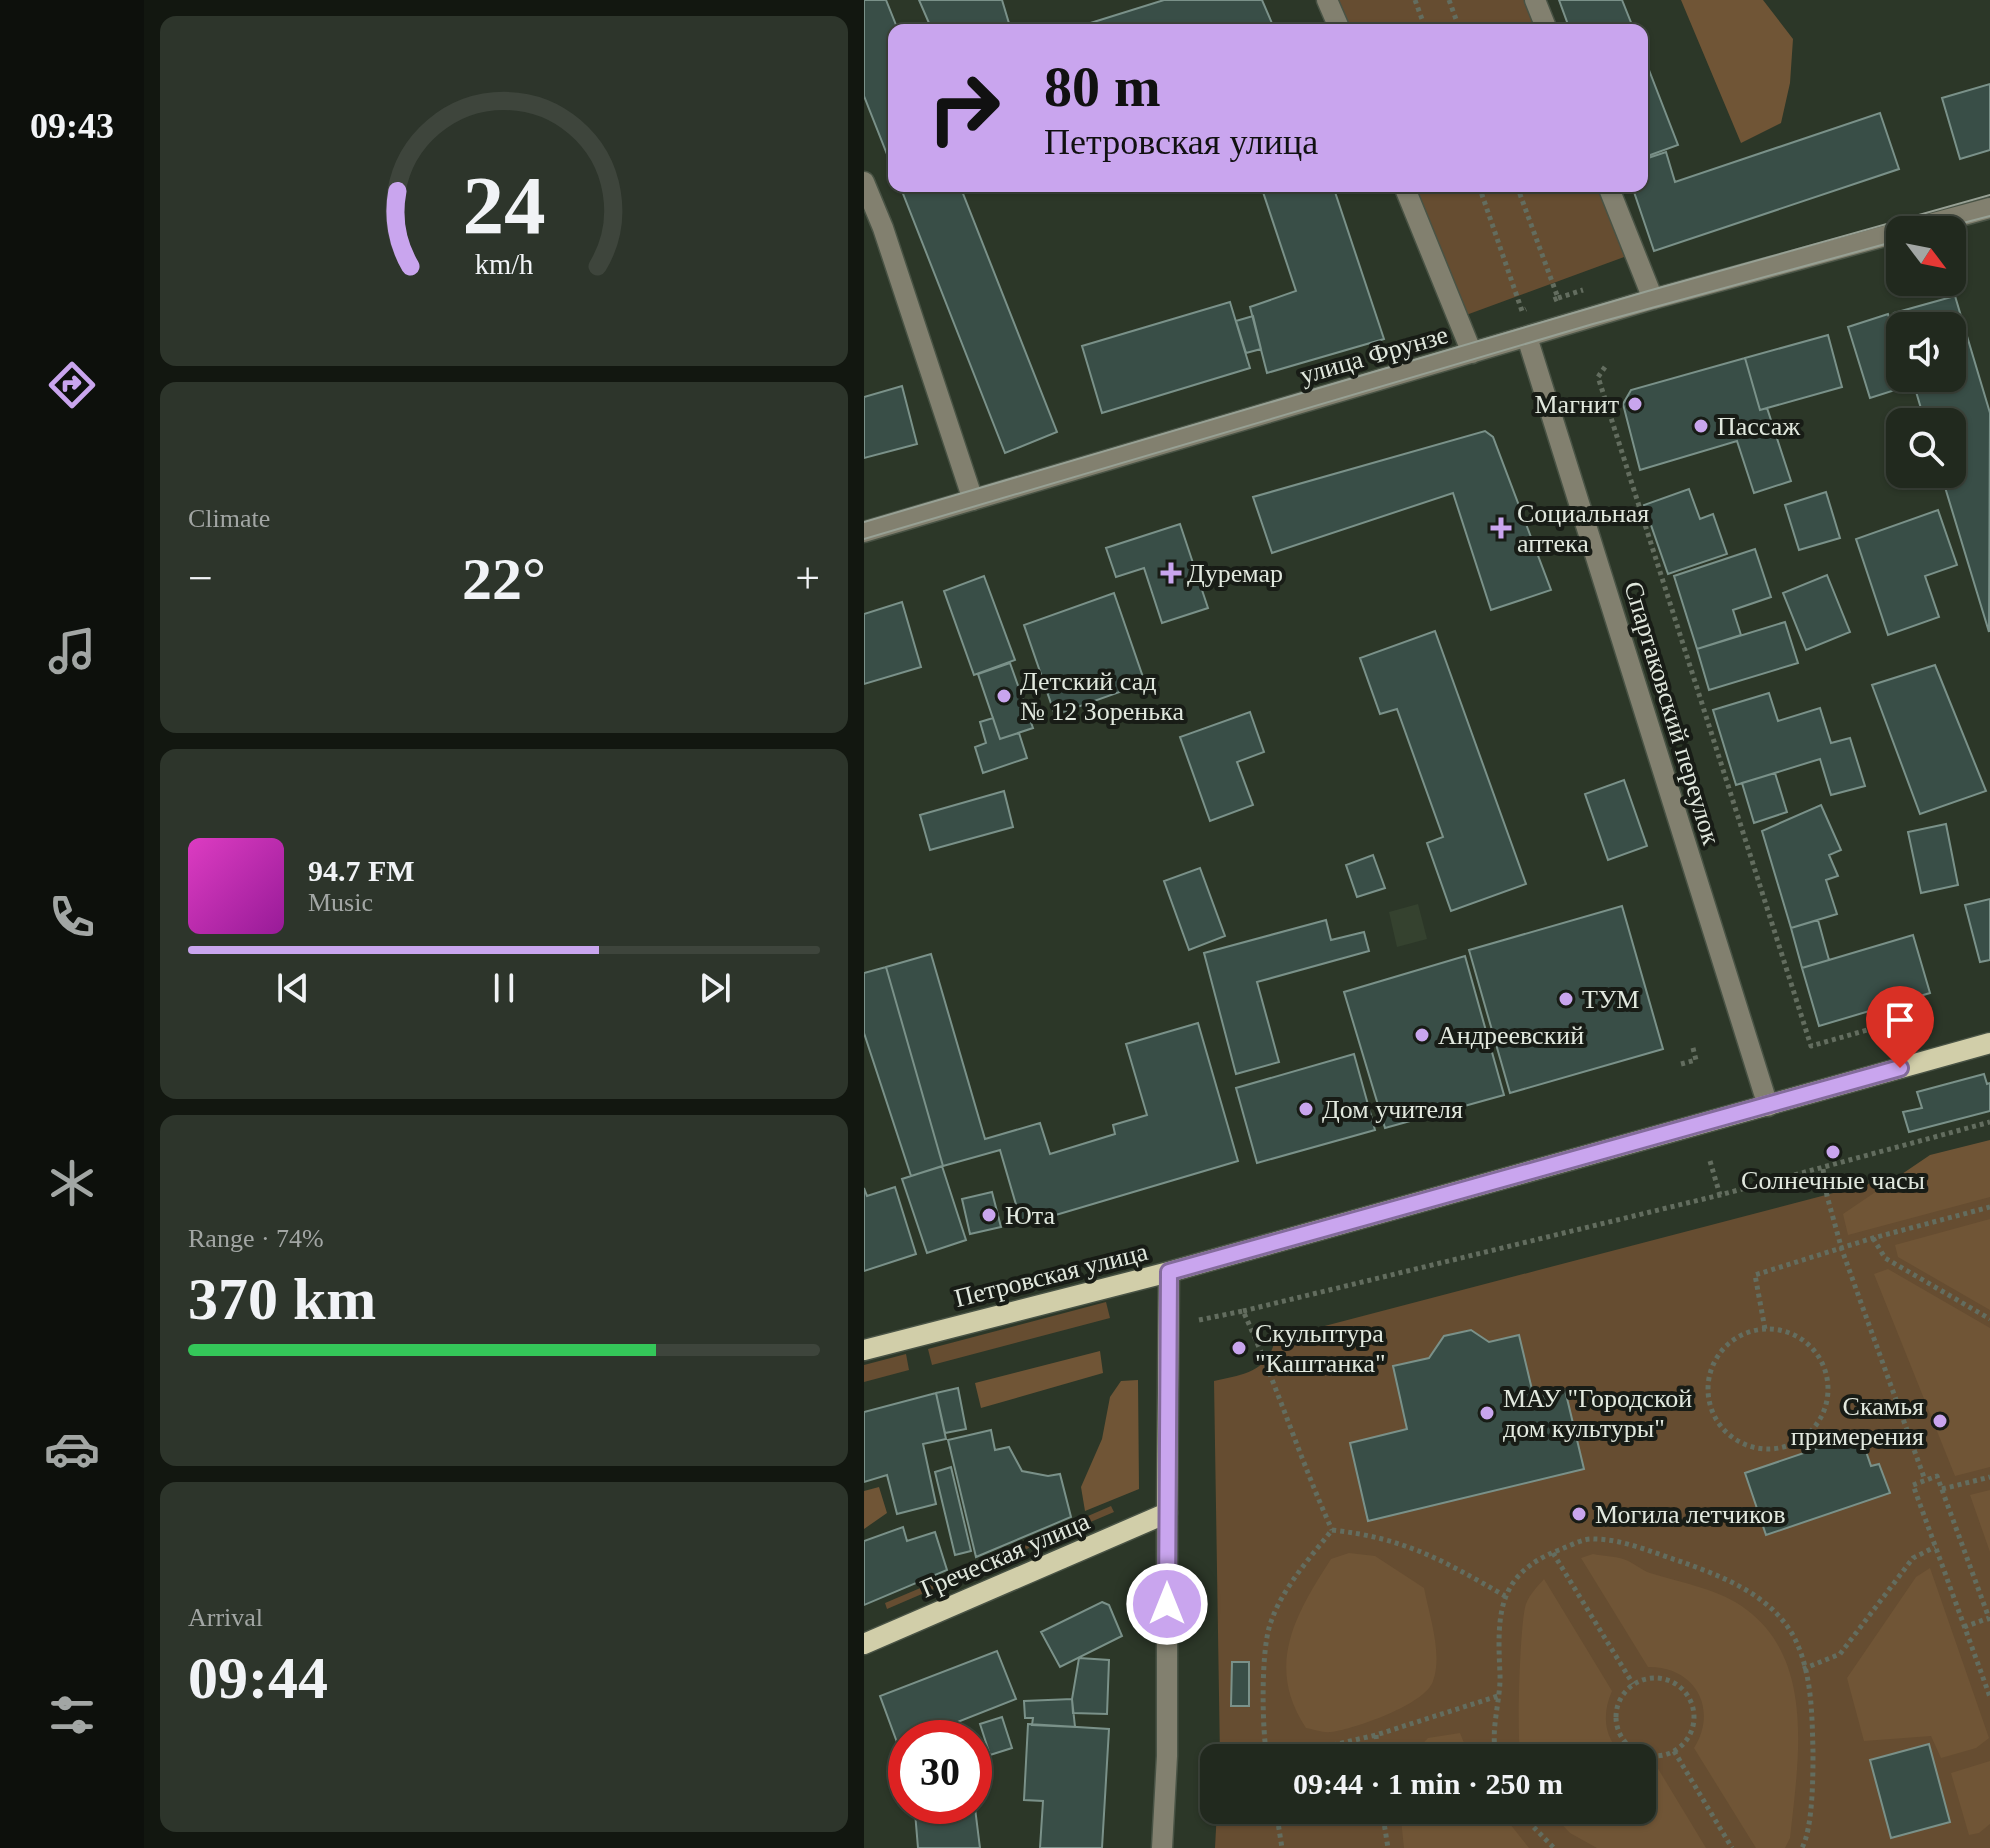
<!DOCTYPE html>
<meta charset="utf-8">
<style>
:root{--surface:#21291e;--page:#2d352b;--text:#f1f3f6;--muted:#a2a6a4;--line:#3e453c;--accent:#c9a5ee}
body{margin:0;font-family:"Times New Roman",serif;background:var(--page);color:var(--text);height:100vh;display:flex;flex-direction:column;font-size:30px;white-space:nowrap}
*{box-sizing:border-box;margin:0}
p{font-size:26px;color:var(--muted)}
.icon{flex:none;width:44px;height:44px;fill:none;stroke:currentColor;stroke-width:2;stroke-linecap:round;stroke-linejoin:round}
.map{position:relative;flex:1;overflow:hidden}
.sheet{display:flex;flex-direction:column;gap:16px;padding:16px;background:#121710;width:720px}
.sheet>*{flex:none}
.guide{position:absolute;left:24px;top:24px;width:760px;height:168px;border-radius:16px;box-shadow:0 2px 6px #0004,0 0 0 2px var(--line);background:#c9a5ee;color:#111;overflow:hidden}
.needle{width:52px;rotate:122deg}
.buttons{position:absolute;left:1022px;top:216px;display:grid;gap:16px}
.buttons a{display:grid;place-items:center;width:80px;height:80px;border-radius:16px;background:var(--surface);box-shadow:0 2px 6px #0004,0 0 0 2px var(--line);font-size:40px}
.speed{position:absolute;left:24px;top:1720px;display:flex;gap:16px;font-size:40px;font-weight:700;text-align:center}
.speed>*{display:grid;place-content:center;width:104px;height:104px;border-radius:50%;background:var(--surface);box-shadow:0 2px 6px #0004,0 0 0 2px var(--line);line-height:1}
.speed .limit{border:12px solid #d22;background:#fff;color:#111}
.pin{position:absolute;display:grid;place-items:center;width:68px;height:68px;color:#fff;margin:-82px -34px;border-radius:50% 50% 50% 0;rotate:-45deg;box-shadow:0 0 8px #0007}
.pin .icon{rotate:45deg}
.me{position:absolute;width:88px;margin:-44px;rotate:0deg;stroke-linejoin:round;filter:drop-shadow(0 0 6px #0008)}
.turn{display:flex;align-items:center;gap:28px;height:168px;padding:0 24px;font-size:36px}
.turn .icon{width:104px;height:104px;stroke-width:2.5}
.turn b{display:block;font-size:56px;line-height:68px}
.big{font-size:60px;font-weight:800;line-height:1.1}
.sheet .card{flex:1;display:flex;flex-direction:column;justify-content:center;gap:12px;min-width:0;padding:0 28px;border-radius:16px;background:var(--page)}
.sheet .dial{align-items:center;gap:0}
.dial svg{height:208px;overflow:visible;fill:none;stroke:var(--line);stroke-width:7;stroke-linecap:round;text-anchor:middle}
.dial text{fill:var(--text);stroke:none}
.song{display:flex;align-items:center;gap:24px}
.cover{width:96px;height:96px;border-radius:12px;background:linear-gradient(135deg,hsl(310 70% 55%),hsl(300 70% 35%))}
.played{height:8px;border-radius:4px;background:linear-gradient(90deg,var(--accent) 65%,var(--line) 65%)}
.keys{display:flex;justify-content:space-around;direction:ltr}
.heat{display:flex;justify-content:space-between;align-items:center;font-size:44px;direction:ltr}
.charge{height:12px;border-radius:6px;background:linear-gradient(90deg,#34c759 74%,var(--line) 0)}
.trip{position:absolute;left:336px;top:1744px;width:456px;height:80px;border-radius:16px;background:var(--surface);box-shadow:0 2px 6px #0004,0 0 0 2px var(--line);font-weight:800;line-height:80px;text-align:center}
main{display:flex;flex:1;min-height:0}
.tab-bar{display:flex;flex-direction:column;width:144px;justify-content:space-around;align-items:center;background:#0d100c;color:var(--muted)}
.tab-bar .icon{width:56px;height:56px}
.tab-bar .selected{color:var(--accent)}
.tab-bar b{font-size:36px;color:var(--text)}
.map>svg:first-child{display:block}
.built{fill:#35422f}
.green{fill:#664d31}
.forest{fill:#705536}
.building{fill:#394e47;stroke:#7a9189;stroke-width:2}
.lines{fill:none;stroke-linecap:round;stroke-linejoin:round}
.minor-casing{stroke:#495345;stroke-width:23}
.major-casing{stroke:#495345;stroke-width:23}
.path{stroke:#636d5f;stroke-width:5;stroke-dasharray:4 4;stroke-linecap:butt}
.minor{stroke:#82806f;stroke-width:20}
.major{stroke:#d1cea9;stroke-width:20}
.tram{stroke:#97a094;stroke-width:2}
.route-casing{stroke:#836b9b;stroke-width:20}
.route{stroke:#c9a5ee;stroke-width:14}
.poi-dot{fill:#c9a5ee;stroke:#181c16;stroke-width:3}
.labels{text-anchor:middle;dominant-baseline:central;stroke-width:8;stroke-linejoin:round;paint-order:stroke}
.street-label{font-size:26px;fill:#e1e8de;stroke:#181c16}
.poi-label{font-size:26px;fill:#e1e8de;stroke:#181c16;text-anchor:start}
</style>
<main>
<nav class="tab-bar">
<b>09:43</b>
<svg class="icon selected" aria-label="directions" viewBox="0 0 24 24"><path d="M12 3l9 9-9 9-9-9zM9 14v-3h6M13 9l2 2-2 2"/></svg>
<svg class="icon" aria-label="music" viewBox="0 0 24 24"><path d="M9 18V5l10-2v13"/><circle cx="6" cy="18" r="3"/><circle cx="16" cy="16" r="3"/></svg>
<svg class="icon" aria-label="phone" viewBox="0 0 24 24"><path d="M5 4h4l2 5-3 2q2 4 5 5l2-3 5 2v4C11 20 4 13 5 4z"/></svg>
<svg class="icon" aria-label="climate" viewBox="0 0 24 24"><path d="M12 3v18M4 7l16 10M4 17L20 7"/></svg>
<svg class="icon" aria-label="car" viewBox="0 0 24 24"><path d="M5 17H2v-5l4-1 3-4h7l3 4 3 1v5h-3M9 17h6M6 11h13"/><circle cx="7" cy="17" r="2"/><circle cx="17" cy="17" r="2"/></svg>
<svg class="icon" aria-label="filters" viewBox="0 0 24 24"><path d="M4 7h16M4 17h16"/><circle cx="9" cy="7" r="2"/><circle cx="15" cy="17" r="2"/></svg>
</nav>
<section class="sheet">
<div class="card dial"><svg viewBox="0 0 100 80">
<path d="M14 69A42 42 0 1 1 86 69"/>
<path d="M14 69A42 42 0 0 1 9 40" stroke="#c9a5ee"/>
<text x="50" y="56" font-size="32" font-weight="700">24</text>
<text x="50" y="72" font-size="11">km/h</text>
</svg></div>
<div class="card"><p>Climate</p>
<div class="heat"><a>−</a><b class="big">22°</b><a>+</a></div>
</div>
<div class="card">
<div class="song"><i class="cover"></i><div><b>94.7 FM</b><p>Music</p></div></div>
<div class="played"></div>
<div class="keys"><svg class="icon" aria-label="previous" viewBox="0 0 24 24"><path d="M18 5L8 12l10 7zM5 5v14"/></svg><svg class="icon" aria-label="pause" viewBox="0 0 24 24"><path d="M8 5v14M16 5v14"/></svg><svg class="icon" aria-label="next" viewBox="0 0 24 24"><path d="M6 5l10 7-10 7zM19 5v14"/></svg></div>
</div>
<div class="card"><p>Range · 74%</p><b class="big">370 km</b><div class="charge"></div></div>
<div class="card"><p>Arrival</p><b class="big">09:44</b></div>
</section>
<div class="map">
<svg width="1126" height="1848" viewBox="0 0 1126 1848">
<rect width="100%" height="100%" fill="#2c3728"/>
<path class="built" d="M554,904L563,939L533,947L525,912Z"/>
<path class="green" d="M463,0H671L683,30H476Z
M540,186H744L771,253L594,318Z
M1126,1152V1848H351L353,1810H778V1758H356L350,1381C378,1375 405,1372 411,1339Z
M242,1302L246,1318L68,1365L64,1349Z
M42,1354L45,1370L0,1382V1365Z
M247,1506L250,1512L118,1568L116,1563Z
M87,1575L88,1581L23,1609L21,1603Z"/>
<path class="forest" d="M817,0H899L929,39L926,83L917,123L877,143Z
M1126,1140V1197L984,1235L979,1214L1066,1155Z
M1126,1219V1310L1034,1257L1031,1245Z
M1024,1269L1126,1328V1467L1091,1476L1010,1274Z
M236,1351L239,1373L117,1408L111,1383Z
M274,1380L275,1489L221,1511L217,1487L238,1439L246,1397L257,1381Z
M15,1487L23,1513L0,1529V1491Z
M1126,1490V1552L1106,1495Z
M485,1553L511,1556L560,1588C565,1615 579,1654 569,1681C562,1704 491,1729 467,1732C459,1733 449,1729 442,1728C401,1666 431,1615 467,1559Z
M729,1554C739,1556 750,1556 759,1559C769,1562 777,1570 786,1573C817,1583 857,1589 883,1610C952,1662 934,1763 926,1838L921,1848H892L830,1748C855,1708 830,1666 784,1667L717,1558Z
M1066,1568L1125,1738L1112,1748L1077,1758L1067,1736L1000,1741L983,1678L1052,1577Z
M680,1579L748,1691C737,1716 740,1741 763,1758H657C652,1744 656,1619 662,1604C665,1595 674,1586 680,1579Z
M596,1733L606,1758H545L564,1738Z
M1126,1761V1824L1115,1833L1105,1835L1087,1773Z
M778,1765L793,1767L842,1848H733L706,1833L684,1810H778Z
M536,1810H635L665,1848H540Z"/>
<path class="building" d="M0,0H22L34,30H30V172L0,96Z
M55,0H138L147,30H68Z
M300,0H398L410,28L204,30Z
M695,0H758L770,30H706Z
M778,52L814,145L778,158Z
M1126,84V150L1096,159L1078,98Z
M1016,113L1035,169L790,251L768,186H778V160L802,152L811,182Z
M36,186H96L193,432L141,453Z
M397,186H469L520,339L403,373L386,307L432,291Z
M1091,296L1126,413L1125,632L1077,474H1088V422H1061L1048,378H1088V326H1036V334L1030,313Z
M366,302L386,368L238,413L218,346Z
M1024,314L1036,351V378H1044L1047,385L1006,398L984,327Z
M389,316L397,349L382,353L372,321Z
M964,335L978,387L896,410L881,358Z
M881,358L896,410L903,408L927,481L890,493L873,441L776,470L759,404L767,390Z
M38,386L53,444L0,458V397Z
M621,431L629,437L687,590L627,610L589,493L408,553L389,497Z
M825,489L836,519L849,514L863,554L804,574L780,505Z
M962,492L976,538L935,550L921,505Z
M1074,510L1093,565L1061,576L1075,617L1024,635L992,539Z
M316,524L344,608L298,623L280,568L252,577L242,548Z
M891,549L907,597L869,610L877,635L833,649L810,576Z
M963,575L986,632L942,650L919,593Z
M120,576L151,660L110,675L80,591Z
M250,593L281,683L191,715L160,625Z
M38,602L57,667L0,684V614Z
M921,622L934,663L845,690L833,649Z
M571,631L662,884L587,911L563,843L579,837L533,709L516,714L496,658Z
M146,663L169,728L136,739L114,674Z
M1071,665L1122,791L1056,814L1008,685Z
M905,693L914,721L956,708L967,743L986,738L1001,786L967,795L956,759L872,785L849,710Z
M386,712L400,752L373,762L389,805L346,821L316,737Z
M129,718L136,739L155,733L163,758L119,773L111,747L122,743L116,722Z
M911,773L923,812L890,823L878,783Z
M760,780L783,846L744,860L721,794Z
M140,791L149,827L66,850L56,815Z
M957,805L977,850L965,855L974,876L962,880L973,914L927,928L898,831Z
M1082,824L1094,885L1057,893L1044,832Z
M509,855L521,888L493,897L482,865Z
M336,868L361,936L325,950L300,881Z
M1126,899V960L1116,962L1101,905Z
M758,906L799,1049L646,1093L605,950Z
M462,920L467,940L500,932L505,951L393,982L415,1062L372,1074L340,953Z
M954,920L965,960L938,968L927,928Z
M1049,935L1066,993L955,1026L938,968Z
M67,954L121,1139L176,1123L186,1154L251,1134L249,1125L283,1115L262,1044L334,1023L374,1161L158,1225L136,1150L79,1166L22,967Z
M601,956L640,1095L521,1128L480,992Z
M22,967L79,1166L47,1176L0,1033V973Z
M490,1054L511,1130L393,1163L372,1088Z
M1120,1074L1123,1084L1126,1083V1111L1045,1132L1039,1112L1058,1108L1053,1092Z
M78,1166L102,1240L63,1253L38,1179Z
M31,1187L52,1254L0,1271V1188L3,1196Z
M128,1192L137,1227L106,1234L98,1199Z
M607,1330L625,1342L655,1335L670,1398L701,1390L720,1469L504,1521L486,1443L543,1429L529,1366L565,1358L580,1336Z
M94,1388L102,1429L81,1433L72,1393Z
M72,1393L82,1439L59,1444L72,1504L33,1514L23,1475L0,1482V1412Z
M127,1430L131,1450L145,1447L158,1471L184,1476L196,1474L207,1517L112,1557L84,1440Z
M996,1434L1007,1466L1015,1464L1026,1493L902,1535L881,1473Z
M87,1467L107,1551L91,1555L71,1472Z
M39,1527L43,1541L71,1532L83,1570L0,1605V1541Z
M238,1602L245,1605L258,1636L196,1667L177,1632Z
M133,1651L152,1699L53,1738H42V1742L34,1745L16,1696Z
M215,1658L245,1660L243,1714L209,1713L208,1699Z
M368,1662H385V1706H367Z
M208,1699L211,1727L168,1725L169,1718H161L160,1701Z
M138,1717L148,1748L126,1755L116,1724Z
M164,1724L245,1729L238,1848H176L179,1801L160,1800Z
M1065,1744L1086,1822L1027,1838L1006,1760Z
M110,1800L116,1848H54L51,1812L73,1806H110Z"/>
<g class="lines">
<defs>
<path id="minor" d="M463,0L476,30
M671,0L683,30
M0,182L19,228L109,500
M540,186L608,353
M744,186L789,299
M1044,230L1126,208
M663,337L904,1106
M0,532L789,299L1036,232
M298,1848L303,1756V1513"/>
<path id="major" d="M0,1350L305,1272L1126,1043
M0,1644L303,1513L305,1272"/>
</defs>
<use href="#minor" class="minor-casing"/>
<use href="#major" class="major-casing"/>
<path class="path" d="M551,0L562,30
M585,0L596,30
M615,186L658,311L662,309
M653,186L694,298L687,301
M694,298L719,290
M741,367L734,377L947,1046L1056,1015
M817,1064L832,1060L828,1044
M846,1161L856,1195
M959,1169L963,1196L978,1250L1061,1480
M1009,1238L1021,1258L1126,1319
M379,1311L856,1195L1126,1122
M335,1320L379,1311C412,1382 435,1457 468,1530
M901,1329L891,1275L1009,1238L1126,1207
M844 1389a60 60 0 1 1 120 0a60 60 0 1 1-120 0Z
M1078,1489L1126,1477
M468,1530C540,1538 579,1560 641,1596
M689,1553L769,1684
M1126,1621L1073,1476L1049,1485L1126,1697
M1100,1627L1125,1618
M939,1669L976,1654L1049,1558L1071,1547
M752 1717a39 39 0 1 1 78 0a39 39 0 1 1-78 0Z
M512,1735L514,1758
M810,1751L868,1848
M403,1758C398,1729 397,1657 405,1628C415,1592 445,1559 468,1530
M414,1758L512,1735L634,1696
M633,1758C625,1732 637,1701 636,1674C633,1614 633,1574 695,1550C706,1546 719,1538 730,1539C759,1539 790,1553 818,1562C860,1577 909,1596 931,1639C948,1674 948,1714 949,1752C949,1776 949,1827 938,1848
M412,1810L418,1848
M518,1810L524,1848
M653,1810L690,1848"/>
<use href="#minor" class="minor"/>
<use href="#major" class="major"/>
<path class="tram" d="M1072,230L1126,216
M0,522L784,291L1126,195
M0,539L729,324L1036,240"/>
</g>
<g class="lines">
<defs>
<path id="route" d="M303,1604L305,1272L1036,1068"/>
</defs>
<use href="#route" class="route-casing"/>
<use href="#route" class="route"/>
</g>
<g class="poi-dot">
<circle cx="771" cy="404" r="8"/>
<circle cx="837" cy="426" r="8"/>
<path d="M633 516h8v8h8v8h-8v8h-8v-8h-8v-8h8z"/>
<path d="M303 561h8v8h8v8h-8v8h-8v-8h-8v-8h8z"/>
<circle cx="140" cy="696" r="8"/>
<circle cx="702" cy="999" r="8"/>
<circle cx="558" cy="1035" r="8"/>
<circle cx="442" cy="1109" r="8"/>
<circle cx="969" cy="1152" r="8"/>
<circle cx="125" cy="1215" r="8"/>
<circle cx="375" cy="1348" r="8"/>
<circle cx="623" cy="1413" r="8"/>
<circle cx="1076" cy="1421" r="8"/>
<circle cx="715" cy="1514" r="8"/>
</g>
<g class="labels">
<g class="street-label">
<text transform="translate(510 355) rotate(-16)">улица Фрунзе</text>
<text transform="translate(808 713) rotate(73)">Спартаковский переулок</text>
<text transform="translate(187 1275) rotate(-14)">Петровская улица</text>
<text transform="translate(141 1555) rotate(-23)">Греческая улица</text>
</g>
<g class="poi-label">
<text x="755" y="404" text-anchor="end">Магнит</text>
<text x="853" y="426">Пассаж</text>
<text x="653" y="513">Социальная<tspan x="653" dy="30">аптека</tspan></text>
<text x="323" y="573">Дуремар</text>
<text x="156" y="681">Детский сад<tspan x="156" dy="30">№ 12 Зоренька</tspan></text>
<text x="718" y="999">ТУМ</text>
<text x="574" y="1035">Андреевский</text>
<text x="458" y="1109">Дом учителя</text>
<text x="969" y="1180" text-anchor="middle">Солнечные часы</text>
<text x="141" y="1215">Юта</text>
<text x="391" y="1333">Скульптура<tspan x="391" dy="30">"Каштанка"</tspan></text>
<text x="639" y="1398">МАУ "Городской<tspan x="639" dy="30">дом культуры"</tspan></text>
<text x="1060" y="1406" text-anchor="end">Скамья<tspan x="1060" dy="30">примерения</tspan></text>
<text x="731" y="1514">Могила летчиков</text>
</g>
</g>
</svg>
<div class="buttons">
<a><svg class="needle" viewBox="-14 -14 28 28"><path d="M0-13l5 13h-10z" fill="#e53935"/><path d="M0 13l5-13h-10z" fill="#a2a6a4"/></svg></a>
<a><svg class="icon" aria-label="sound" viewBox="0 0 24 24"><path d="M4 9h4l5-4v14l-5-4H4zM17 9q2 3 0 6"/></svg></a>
<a><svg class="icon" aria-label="search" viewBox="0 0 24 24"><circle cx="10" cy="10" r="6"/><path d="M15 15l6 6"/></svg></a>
</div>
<div class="speed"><div class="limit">30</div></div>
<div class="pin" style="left:1036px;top:1068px;background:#d93025"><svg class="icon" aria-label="arrive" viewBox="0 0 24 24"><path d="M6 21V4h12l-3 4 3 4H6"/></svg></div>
<svg class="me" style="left:303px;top:1604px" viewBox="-20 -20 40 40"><circle r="17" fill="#c9a5ee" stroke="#fff" stroke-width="3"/><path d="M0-11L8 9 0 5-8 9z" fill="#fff"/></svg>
<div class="trip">09:44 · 1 min · 250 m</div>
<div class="guide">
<div class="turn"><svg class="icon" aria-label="right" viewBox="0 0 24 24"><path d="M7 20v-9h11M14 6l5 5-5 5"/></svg><div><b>80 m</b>Петровская улица</div></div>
</div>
</div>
</main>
